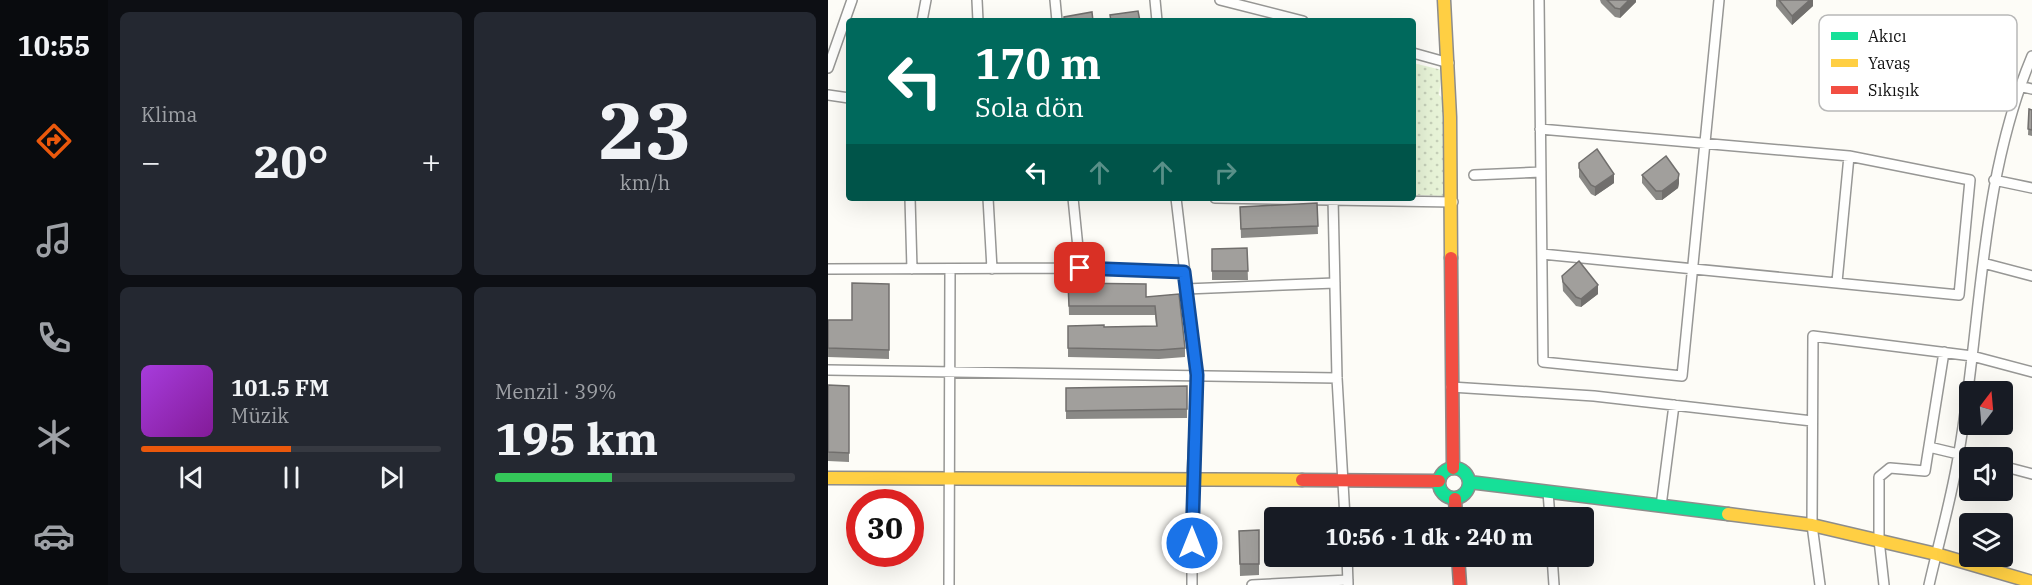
<!DOCTYPE html>
<html lang="tr">
<meta charset="utf-8">
<style>
:root{--surface:#171b24;--page:#242831;--text:#f1f3f6;--muted:#9ea1a6;--line:#363941;--accent:#ea580c}
body{margin:0;font-family:"IBM Plex Serif",serif;background:var(--page);color:var(--text);height:100vh;display:flex;flex-direction:column;font-size:22px;white-space:nowrap}
*{box-sizing:border-box;margin:0}
p{font-size:20px;color:var(--muted)}
.icon{flex:none;width:33px;height:33px;fill:none;stroke:currentColor;stroke-width:2;stroke-linecap:round;stroke-linejoin:round}
.map{position:relative;flex:1;overflow:hidden}
.details{display:flex;flex-direction:column;gap:12px;padding:12px;background:#0d0f14;width:720px}
.details>*{flex:none}
.top-card{position:absolute;left:18px;top:18px;width:570px;height:183px;border-radius:6px;box-shadow:0 6px 24px #0002;background:#00695c;color:#fff;overflow:hidden}
.needle{width:39px;rotate:16deg}
.tools{position:absolute;left:1131px;top:381px;display:grid;gap:12px}
.tools a{display:grid;place-items:center;width:54px;height:54px;border-radius:6px;background:var(--surface);box-shadow:0 6px 24px #0002;font-size:30px}
.speed{position:absolute;left:18px;top:489px;display:flex;gap:12px;font-size:30px;font-weight:700;text-align:center}
.speed>*{display:grid;place-content:center;width:78px;height:78px;border-radius:50%;background:var(--surface);box-shadow:0 6px 24px #0002;line-height:1}
.speed .limit{border:9px solid #d22;background:#fff;color:#111}
.pin{position:absolute;display:grid;place-items:center;width:51px;height:51px;color:#fff;margin:-26px;border-radius:12px;box-shadow:0 3px 9px #0006}
.me{position:absolute;width:66px;margin:-33px;rotate:0deg;stroke-linejoin:round;filter:drop-shadow(0 0 4px #0008)}
.turn{display:flex;align-items:center;gap:21px;height:126px;padding:0 30px;font-size:27px}
.turn .icon{width:78px;height:78px;stroke-width:2.5}
.turn b{display:block;font-size:42px;line-height:51px}
.lanes{display:flex;align-items:center;height:57px;padding:0 30px;background:#0003;justify-content:center;gap:30px;direction:ltr}
.lanes .off{opacity:.35}
.big{font-size:45px;font-weight:700;line-height:1.1}
.details .card{flex:1;display:flex;flex-direction:column;justify-content:center;gap:9px;min-width:0;padding:0 21px;border-radius:9px;background:var(--page)}
.details .dial{align-items:center;gap:0}
.dial b{font-size:78px;line-height:1}
.song{display:flex;align-items:center;gap:18px}
.cover{width:72px;height:72px;border-radius:9px;background:linear-gradient(135deg,hsl(280 70% 55%),hsl(290 70% 35%))}
.played{height:6px;border-radius:3px;background:linear-gradient(90deg,var(--accent) 50%,var(--line) 50%)}
.keys{display:flex;justify-content:space-around;direction:ltr}
.heat{display:flex;justify-content:space-between;align-items:center;font-size:33px;direction:ltr}
.charge{height:9px;border-radius:4px;background:linear-gradient(90deg,#34c759 39%,var(--line) 0)}
.details .tiles{flex:1;display:grid;gap:12px;grid-template-columns:repeat(2,1fr)}
.trip{position:absolute;left:436px;top:507px;width:330px;height:60px;border-radius:6px;background:var(--surface);box-shadow:0 6px 24px #0002;font-weight:700;line-height:60px;text-align:center}
main{display:flex;flex:1;min-height:0}
.menu{display:flex;flex-direction:column;width:108px;justify-content:space-around;align-items:center;background:#090b0e;color:var(--muted)}
.menu .icon{width:42px;height:42px}
.menu .current{color:var(--accent)}
.menu b{font-size:27px;color:var(--text)}
.map>svg:first-child{display:block}
.grass{fill:url(#grass-dots)}
.lines{fill:none;stroke-linecap:round;stroke-linejoin:round}
.street-casing{stroke:#979795;stroke-width:12}
.fast-casing{stroke:#8e8d8b;stroke-width:15}
.slow-casing{stroke:#8e8d8b;stroke-width:15}
.jam-casing{stroke:#8e8d8b;stroke-width:15}
.street{stroke:#fffffe;stroke-width:9}
.fast{stroke:#16e098;stroke-width:12}
.slow{stroke:#ffcf43;stroke-width:12}
.jam{stroke:#f24e42;stroke-width:12}
.wall{fill:#8a8986}
.shaded-wall{fill:#716f6d}
.building{fill:#a19f9c;stroke:#716f6d;stroke-width:1.5}
.route-casing{stroke:#114b97;stroke-width:15}
.route{stroke:#1a73e8;stroke-width:10}
.key{fill:#fff;stroke:#b8b8b8;stroke-width:1.5}
.key-label{font-size:16px;fill:#111}
</style>
<main>
<nav class="menu">
<b>10:55</b>
<svg class="icon current" aria-label="directions" viewBox="0 0 24 24"><path d="M12 3l9 9-9 9-9-9zM9 14v-3h6M13 9l2 2-2 2"/></svg>
<svg class="icon" aria-label="music" viewBox="0 0 24 24"><path d="M9 18V5l10-2v13"/><circle cx="6" cy="18" r="3"/><circle cx="16" cy="16" r="3"/></svg>
<svg class="icon" aria-label="phone" viewBox="0 0 24 24"><path d="M5 4h4l2 5-3 2q2 4 5 5l2-3 5 2v4C11 20 4 13 5 4z"/></svg>
<svg class="icon" aria-label="climate" viewBox="0 0 24 24"><path d="M12 3v18M4 7l16 10M4 17L20 7"/></svg>
<svg class="icon" aria-label="car" viewBox="0 0 24 24"><path d="M5 17H2v-5l4-1 3-4h7l3 4 3 1v5h-3M9 17h6M6 11h13"/><circle cx="7" cy="17" r="2"/><circle cx="17" cy="17" r="2"/></svg>
</nav>
<section class="details">
<div class="tiles">
<div class="card"><p>Klima</p>
<div class="heat"><a>−</a><b class="big">20°</b><a>+</a></div>
</div>
<div class="card dial"><b>23</b><p>km/h</p></div>
<div class="card">
<div class="song"><i class="cover"></i><div><b>101.5 FM</b><p>Müzik</p></div></div>
<div class="played"></div>
<div class="keys"><svg class="icon" aria-label="previous" viewBox="0 0 24 24"><path d="M18 5L8 12l10 7zM5 5v14"/></svg><svg class="icon" aria-label="pause" viewBox="0 0 24 24"><path d="M8 5v14M16 5v14"/></svg><svg class="icon" aria-label="next" viewBox="0 0 24 24"><path d="M6 5l10 7-10 7zM19 5v14"/></svg></div>
</div>
<div class="card"><p>Menzil · 39%</p><b class="big">195 km</b><div class="charge"></div></div>
</div>
</section>
<div class="map">
<svg width="1204" height="585" viewBox="0 0 1204 585">
<defs>
<pattern id="grass-dots" width="8" height="8" patternUnits="userSpaceOnUse" patternTransform="scale(1.5)"><rect width="8" height="8" fill="#e7f3d7"/><path d="M2 2h.1M6 6h.1" fill="none" stroke="#c5cfb8" stroke-width="1.8" stroke-linecap="round"/></pattern>
</defs>
<rect width="100%" height="100%" fill="#fdfcf7"/>
<path class="grass" d="M585,63L614,70L611,95L618,101V196L585,195Z"/>
<g class="lines">
<defs>
<path id="street" d="M149,0L150,21
M227,0L229,21
M327,0L329,21
M392,0L475,21
M711,0L715,362L854,376L891,0
M94,21L98,0
M585,53L621,63
M0,68L24,0
M1191,86L1204,89
M0,95L21,98
M712,129L1021,156L1142,180L1131,295L714,254
M646,175L713,172
M1166,180L1204,188
M82,198L84,269
M160,198L164,269
M245,198L252,268
M348,198L369,375L364,479V585
M387,198L625,202
M505,198L509,378L517,518
M1155,263L1204,276
M0,269L252,268L356,272
M1009,282L1021,156
M358,289L507,283
M0,370L509,378
M623,387L766,396L984,421
M1101,447L1147,458
M1174,466L1204,474
M720,492L722,518
M833,506L846,405
M519,556L520,584
M724,556L726,585
M121,585L122,269
M424,585L520,580
M992,585L984,525L985,336L1144,356L1204,372
M1056,585L1051,540V477L1062,468L1097,471L1116,352
M1101,585C1111,541 1124,497 1131,452C1154,320 1151,182 1204,56"/>
<path id="fast" d="M611 483a15 15 0 1 1 30 0a15 15 0 1 1-30 0Z
M641,482L900,514"/>
<path id="slow" d="M616,0L622,117L623,258
M0,478L474,480
M900,514L984,525L1108,554L1204,582"/>
<path id="jam" d="M623,258L625,468
M474,480L611,481
M627,499L628,518
M630,556L632,585"/>
</defs>
<use href="#street" class="street-casing"/>
<use href="#fast" class="fast-casing"/>
<use href="#slow" class="slow-casing"/>
<use href="#jam" class="jam-casing"/>
<use href="#street" class="street"/>
<use href="#fast" class="fast"/>
<use href="#slow" class="slow"/>
<use href="#jam" class="jam"/>
</g>
<path class="wall" d="M772,0H808V2L792,18L787,17L773,3Z
M948,0H985V6L964,25L948,6Z
M1201,109L1204,110V136L1200,135Z
M751,163L786,183L767,196L763,194L751,177Z
M814,175L851,183L850,188L834,200H828L814,183Z
M489,203L490,234L413,238L412,207Z
M419,248L420,280H384V249Z
M734,276L770,294L753,307L748,306L735,291Z
M240,283L318,297L351,294L357,348V357L331,359L240,357V326L276,327L328,326L327,315H241Z
M61,284V359L0,357V320H24Z
M0,385L21,386V462L0,461Z
M359,386V418L238,419V388Z
M411,531L431,564V575L412,576Z"/>
<path class="shaded-wall" d="M801,0H808V2L792,18V9Z
M982,0H985V6L964,25V16Z
M786,174V183L767,196V187Z
M851,174V183L850,188L834,200V191Z
M770,285V294L753,307V299Z"/>
<path class="building" d="M779,0H801L792,9L787,8Z
M951,0H982L964,16Z
M310,11L312,21H283L282,15Z
M264,12L265,21H236V17Z
M1201,109L1204,110V130L1200,129Z
M769,149L786,174L767,187L763,185L751,168V163Z
M838,156L851,174L850,179L834,191H828L814,175Z
M489,203L490,226L413,229L412,207Z
M419,248L420,271H384V249Z
M751,261L770,285L753,299L748,297L735,282L734,276Z
M24,283L61,284V350L0,348V320H24Z
M240,283L318,284V297L351,294L357,348L331,350L240,348V326L276,325V327L329,326L327,306H241Z
M0,385L21,386V453L0,452Z
M359,386V409L238,411V388Z
M431,530V564H412L411,531Z"/>
<g class="lines">
<defs>
<path id="route" d="M252,268L356,272L369,375L364,543"/>
</defs>
<use href="#route" class="route-casing"/>
<use href="#route" class="route"/>
</g>
<rect x="991" y="15" width="198" height="96" rx="9" class="key"/>
<rect x="1003" y="32" width="27" height="8" fill="#16e098"/>
<rect x="1003" y="59" width="27" height="8" fill="#ffcf43"/>
<rect x="1003" y="86" width="27" height="8" fill="#f24e42"/>
<g class="key-label">
<text x="1040" y="42">Akıcı</text>
<text x="1040" y="69">Yavaş</text>
<text x="1040" y="96">Sıkışık</text>
</g>
</svg>
<div class="tools">
<a><svg class="needle" viewBox="-14 -14 28 28"><path d="M0-13l5 13h-10z" fill="#e53935"/><path d="M0 13l5-13h-10z" fill="#9ea1a6"/></svg></a>
<a><svg class="icon" aria-label="sound" viewBox="0 0 24 24"><path d="M4 9h4l5-4v14l-5-4H4zM17 9q2 3 0 6"/></svg></a>
<a><svg class="icon" aria-label="layers" viewBox="0 0 24 24"><path d="M12 4l9 5-9 5-9-5zM3 14l9 5 9-5"/></svg></a>
</div>
<div class="speed"><div class="limit">30</div></div>
<div class="pin" style="left:252px;top:268px;background:#d93025"><svg class="icon" aria-label="arrive" viewBox="0 0 24 24"><path d="M6 21V4h12l-3 4 3 4H6"/></svg></div>
<svg class="me" style="left:364px;top:543px" viewBox="-20 -20 40 40"><circle r="17" fill="#1a73e8" stroke="#fff" stroke-width="3"/><path d="M0-11L8 9 0 5-8 9z" fill="#fff"/></svg>
<div class="trip">10:56 · 1 dk · 240 m</div>
<div class="top-card">
<div class="turn"><svg class="icon" aria-label="left" viewBox="0 0 24 24"><path d="M17 20v-9H6M10 6l-5 5 5 5"/></svg><div><b>170 m</b>Sola dön</div></div>
<div class="lanes"><svg class="icon" aria-label="left" viewBox="0 0 24 24"><path d="M17 20v-9H6M10 6l-5 5 5 5"/></svg><svg class="icon off" aria-label="ahead" viewBox="0 0 24 24"><path d="M12 20V5M6 11l6-6 6 6"/></svg><svg class="icon off" aria-label="ahead" viewBox="0 0 24 24"><path d="M12 20V5M6 11l6-6 6 6"/></svg><svg class="icon off" aria-label="right" viewBox="0 0 24 24"><path d="M7 20v-9h11M14 6l5 5-5 5"/></svg></div>
</div>
</div>
</main>
